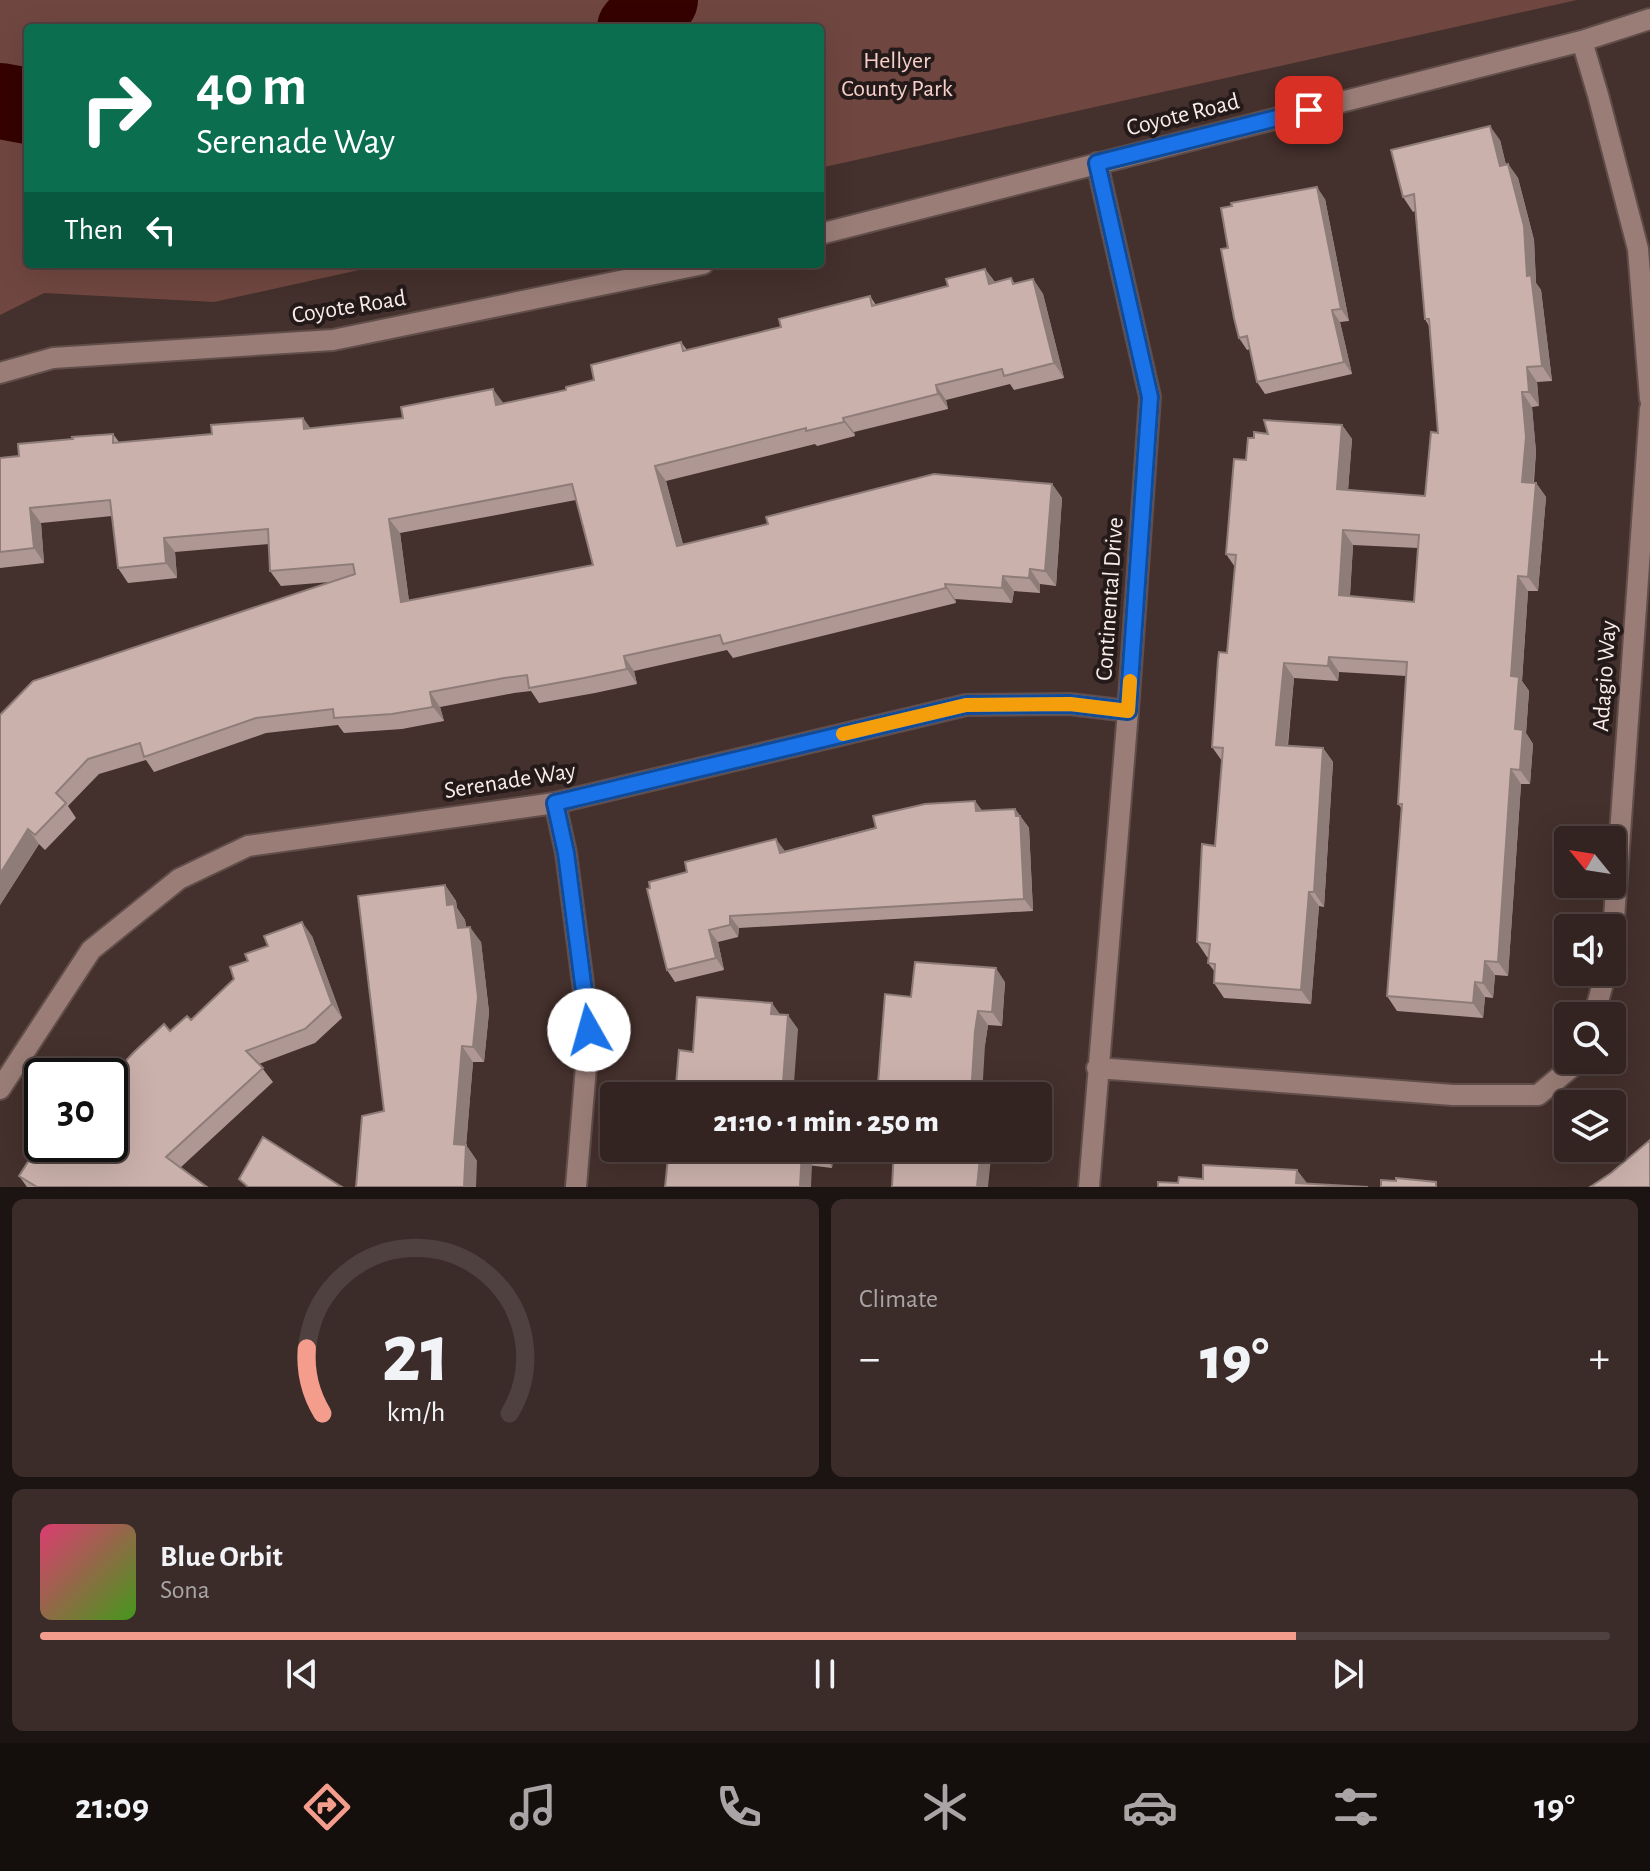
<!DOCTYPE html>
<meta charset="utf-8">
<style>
:root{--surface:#332421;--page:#3b2c2a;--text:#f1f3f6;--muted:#a9a4a5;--line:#4e413f;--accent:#f49d8d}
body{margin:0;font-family:"Alegreya Sans",sans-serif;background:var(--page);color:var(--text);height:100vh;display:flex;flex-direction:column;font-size:30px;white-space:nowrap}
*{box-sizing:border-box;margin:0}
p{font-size:26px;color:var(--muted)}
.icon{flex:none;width:44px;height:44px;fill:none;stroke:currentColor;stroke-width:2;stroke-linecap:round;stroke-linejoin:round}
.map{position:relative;height:1187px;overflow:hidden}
.side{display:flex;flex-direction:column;gap:12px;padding:12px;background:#1c1412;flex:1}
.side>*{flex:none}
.hud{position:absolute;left:24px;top:24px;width:800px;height:244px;border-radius:8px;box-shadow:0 8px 32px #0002,0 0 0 2px var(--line);background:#0b6e4f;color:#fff;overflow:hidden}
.needle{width:52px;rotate:300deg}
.buttons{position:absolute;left:1554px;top:826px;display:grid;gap:16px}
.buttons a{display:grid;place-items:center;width:72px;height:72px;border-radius:8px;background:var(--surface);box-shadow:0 8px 32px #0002,0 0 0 2px var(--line);font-size:40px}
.speed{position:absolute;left:24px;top:1058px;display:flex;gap:16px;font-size:40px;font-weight:700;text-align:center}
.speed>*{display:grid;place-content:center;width:104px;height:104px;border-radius:50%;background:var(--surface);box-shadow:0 8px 32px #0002,0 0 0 2px var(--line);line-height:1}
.speed .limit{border:4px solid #111;border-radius:12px;background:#fff;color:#111}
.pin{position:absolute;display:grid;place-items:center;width:68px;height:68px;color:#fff;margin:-34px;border-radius:16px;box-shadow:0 4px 12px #0006}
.me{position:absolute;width:88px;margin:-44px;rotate:353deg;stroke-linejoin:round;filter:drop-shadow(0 0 6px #0008)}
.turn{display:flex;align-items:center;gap:28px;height:168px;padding:0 40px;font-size:36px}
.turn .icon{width:104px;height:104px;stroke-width:2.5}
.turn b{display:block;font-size:56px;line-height:68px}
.then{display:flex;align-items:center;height:76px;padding:0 40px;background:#0003;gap:16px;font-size:30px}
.big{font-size:60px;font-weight:800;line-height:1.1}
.side .tile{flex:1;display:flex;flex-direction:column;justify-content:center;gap:12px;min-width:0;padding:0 28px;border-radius:12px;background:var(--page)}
.side .dial{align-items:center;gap:0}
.dial svg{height:208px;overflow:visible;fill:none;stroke:var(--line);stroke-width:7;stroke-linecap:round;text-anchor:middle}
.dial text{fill:var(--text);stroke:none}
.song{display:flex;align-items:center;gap:24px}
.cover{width:96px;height:96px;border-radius:12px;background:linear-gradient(135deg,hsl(340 70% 55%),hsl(100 70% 35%))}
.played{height:8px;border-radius:4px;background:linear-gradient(90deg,var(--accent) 80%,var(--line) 80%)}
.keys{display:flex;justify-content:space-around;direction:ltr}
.heat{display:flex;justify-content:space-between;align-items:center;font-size:44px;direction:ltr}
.side .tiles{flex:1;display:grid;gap:12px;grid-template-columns:1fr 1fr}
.tile:last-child{grid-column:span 2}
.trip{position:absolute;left:600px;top:1082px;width:452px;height:80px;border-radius:8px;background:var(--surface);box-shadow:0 8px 32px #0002,0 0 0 2px var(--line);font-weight:800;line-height:80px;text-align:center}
.tabs{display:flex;height:128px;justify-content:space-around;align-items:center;background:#140e0d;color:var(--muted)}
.tabs .icon{width:56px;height:56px}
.tabs .selected{color:var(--accent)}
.tabs b{font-size:36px;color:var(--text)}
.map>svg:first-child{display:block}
.green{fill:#704740}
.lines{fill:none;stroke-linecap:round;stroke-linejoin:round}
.river{stroke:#350200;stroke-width:76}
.minor-casing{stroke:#614e4a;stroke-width:24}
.minor{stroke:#9a7d77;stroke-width:20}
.wall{fill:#af9894;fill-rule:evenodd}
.shaded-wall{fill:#8e7c78}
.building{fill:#cbb1ac;stroke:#8e7c78;stroke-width:2;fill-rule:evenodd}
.route-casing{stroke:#114b97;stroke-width:20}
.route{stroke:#1a73e8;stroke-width:14}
.slow{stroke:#f59e0b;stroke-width:14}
.labels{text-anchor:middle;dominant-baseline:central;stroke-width:8;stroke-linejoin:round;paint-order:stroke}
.park-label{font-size:24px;fill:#f7d0c9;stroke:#241a19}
.street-label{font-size:24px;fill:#faece9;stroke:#241a19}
</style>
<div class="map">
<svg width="1650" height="1187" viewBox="0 0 1650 1187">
<rect width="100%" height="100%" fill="#44302c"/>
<path class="green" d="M0,0H1577L820,168V28H28V264H386L214,302L44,293L0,315Z"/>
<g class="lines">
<path class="river" d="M635,28L660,0
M0,101L28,106"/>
<defs>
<path id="minor" d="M1582,41L1598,95L1638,249L1650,399
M820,234L1582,41L1650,19
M0,373L53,358L333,340L703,264
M555,803L566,853L589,1030L576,1187
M1612,947L1650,409
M1594,1016L1606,972
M1097,1068L1453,1095H1538L1580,1060
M0,1089L91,950L179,879L248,846L555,803L966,705L1070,704L1128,711
M1089,1187L1128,711L1150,397L1097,163"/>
</defs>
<use href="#minor" class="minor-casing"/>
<use href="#minor" class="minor"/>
</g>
<path class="wall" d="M1500,140L1506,165L1508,164L1518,178L1534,240L1536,283L1541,290L1552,381L1537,382L1539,406L1532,407L1536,452L1534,482L1536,483L1546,497L1538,591H1528L1522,681L1529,691L1526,733L1533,744L1530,784H1521L1508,976L1495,975L1493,998L1485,997L1483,1018L1397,1011L1387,996L1402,809L1398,804L1406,676L1339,672L1338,681L1294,678L1288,746L1323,748L1333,762L1324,907L1319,906L1311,1004L1224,998L1214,983L1215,972L1208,963L1209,957H1207L1197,942L1215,846L1222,761L1212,747L1227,653L1235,567L1226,554L1246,460L1254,438L1268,434L1342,425L1352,439L1348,490L1425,496L1438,433L1429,326L1425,319L1415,211L1413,212L1403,197ZM1353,545L1418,548L1414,602L1350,596Z
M1325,199L1349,321L1340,322L1352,374L1265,394L1257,382L1250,349L1247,350L1239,338L1228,248L1232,206Z
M985,269L995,282L1011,278L1015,284L1033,279L1043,294L1064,378L1014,390L1010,384L946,400L948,409L854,432L855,436L817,446L815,444L666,481L683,544L1052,484L1062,498L1056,586L1040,584V593L1014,591L1012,603L955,599L956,603L733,658L727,650L634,671L637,684L595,693L539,703L531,691L514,693L440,707L444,721L402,729L344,733L338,725L266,733L154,772L146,760L99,774L68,806L76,818L45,850L39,844L0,905V715L330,582L281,586L270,571L269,544L175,552L177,578L128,583L118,568L112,516L41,523L44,563L0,568V458L19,456L113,434L119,442L212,434L303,418L310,428L403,418L503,403L566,390L594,380L681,342L687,350L781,327L870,296L876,305L948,286ZM576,500L593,565L409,601L400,533Z
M975,801L982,811L1015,809L1029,828L1033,911L739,928L738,937L718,942L724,970L675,982L667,970L785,851Z
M445,885L456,901L457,908L465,920L466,927L481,942L489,1012L484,1062H473L466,1145L477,1161L384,1111Z
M312,936L342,1018L315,1043L259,1064L273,1082L180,1168L207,1187H27L19,1176L42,1144L170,1031L191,1020Z
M1005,982L1002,1026L988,1025L985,1045L911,997Z
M669,1148H834L832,1168Z"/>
<path class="shaded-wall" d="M1490,126L1500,140L1510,181L1500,166Z
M1508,164L1518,178L1534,240L1536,283L1541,290L1552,381L1542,366Z
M1317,187L1325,199L1349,321L1341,309Z
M985,269L996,284H989Z
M1033,279L1043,294L1064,378L1054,363Z
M1332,310L1340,322L1352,374L1344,362Z
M1527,367L1537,382L1539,406L1529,392Z
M936,385L946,400L948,409L938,394Z
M493,389L504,404L496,405Z
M1522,392L1532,407L1536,452L1532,496L1522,482Z
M303,418L314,433L304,429Z
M843,418L854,432L855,436L844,422Z
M1342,425L1352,439L1347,503L1337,489Z
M655,466L666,481L687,561L677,546Z
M1536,483L1546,497L1538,591L1528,577Z
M1052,484L1062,498L1056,586L1045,571Z
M30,508L41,523L44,563L34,548Z
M389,519L400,533L411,617L401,602Z
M1343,530L1353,545L1349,609L1339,595Z
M164,538L175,552L177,578L166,563Z
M1030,569L1040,584V593L1029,578Z
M1003,576L1014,591L1012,603L1002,588Z
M1518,576L1528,591L1522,681L1529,691L1526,733L1533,744L1530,784L1520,770L1515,729L1511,676Z
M945,584L955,599L956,603L946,588Z
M624,656L634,671L637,684L627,669Z
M1329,657L1339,672L1338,681L1328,666Z
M1284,663L1294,678L1286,759L1276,745Z
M430,692L440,707L444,721L433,707Z
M1323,748L1333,762L1324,907L1314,892Z
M1511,769L1521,784L1508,976L1498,962Z
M975,801L984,813L976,811Z
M1015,809L1029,828L1033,911L1024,899Z
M28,829L39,844L0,905V874Z
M776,839L785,851L780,853Z
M445,885L456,901L457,908L465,920L468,944L458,928L447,905Z
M1309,892L1319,906L1311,1004L1301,990Z
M730,916L739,928L738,937L730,925Z
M302,922L312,936L342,1018L332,1004Z
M470,927L481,942L489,1012L484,1062L473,1047Z
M709,930L718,942L724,970L716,958Z
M1485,961L1495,975L1493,998L1483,983Z
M996,968L1005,982L1002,1026L992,1012Z
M1475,982L1485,997L1483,1018L1473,1003Z
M772,1003L782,1017L771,1014Z
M978,1011L988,1025L985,1045L982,1096H971L975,1031Z
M788,1015L798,1029L793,1096H782Z
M462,1046L473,1062L465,1160L454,1144Z
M466,1145L477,1161L476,1187H464Z
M823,1148H834L832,1168L823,1153Z
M981,1148H992L988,1187H977Z
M802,1151L812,1165L811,1187H800Z
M1297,1170L1307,1183H1296Z"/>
<path class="building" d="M1490,126L1500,166L1508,164L1524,226L1527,276L1531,275L1542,366L1527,367L1529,392H1522L1526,437L1522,482L1536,483L1528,577L1518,576L1511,676L1519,677L1515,729L1523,730L1520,770L1511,769L1498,962L1485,961L1483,983L1475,982L1473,1003L1387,996L1402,804H1398L1407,662L1329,657L1328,666L1284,663L1276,745L1323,748L1314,892H1309L1301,990L1214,983L1215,964L1208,963L1210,944L1197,942L1202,844L1215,846L1223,748L1212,747L1218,660L1219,652L1227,653L1236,555L1226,554L1234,459L1246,460L1248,438H1254V432L1268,434L1264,420L1342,425L1337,489L1425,496L1431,432L1438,433L1429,319H1425L1414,194L1403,197L1391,150ZM1343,530L1419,535L1414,602L1339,595Z
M1317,187L1341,309L1332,310L1344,362L1257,382L1247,336L1239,338L1234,318L1221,249L1228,248L1221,208L1232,206L1231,203Z
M985,269L989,284L1011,278L1013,284L1033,279L1054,363L1004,376L1002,369L936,385L938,394L843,418L844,422L806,431V428L655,466L677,546L768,524L766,517L934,474L1052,484L1045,571L1030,569L1029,578L1003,576L1002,588L945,584L946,588L723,644L720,635L624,656L627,669L584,678L529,688L527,675L504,678L430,692L433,707L392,714L334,718L333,709L256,718L144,757L140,743L88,759L56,793L66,803L35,835L28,829L0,874V715L33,681L355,574L353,564L270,571L268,529L164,538L166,563L118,568L110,500L30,508L34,548L0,552V458L19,456L18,444L73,439L72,437L113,434V443L212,434L211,425L303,418L304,429L403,418L401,407L493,389L496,405L566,390V387L594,380L591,365L681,342L683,351L781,327L779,319L870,296L872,306L948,286L946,279ZM572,484L593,565L401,602L389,519Z
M975,801L976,811L1015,809L1016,816H1020L1024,899L730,916V925L709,930L716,958L667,970L647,889L650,888L649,882L687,872L685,862L776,839L780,853L876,828L873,816L925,804Z
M445,885L447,905L454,904L458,928L470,927L478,997L473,1047L462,1046L454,1144L466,1145L464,1187H356L362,1116L384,1111L358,896Z
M302,922L332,1004L305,1029L246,1051L263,1068L166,1157L207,1187H37L19,1176L42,1140V1144H110V1078L134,1052L164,1024L170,1031L187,1016L191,1020L234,979L230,967L248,961L245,954L268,946L264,936Z
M915,962L996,968L992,1012L978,1011L975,1031L971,1096H877L885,994L911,997Z
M697,997L772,1003L771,1014L788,1015L782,1096H675L679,1050L693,1052Z
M263,1137L342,1187H248L239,1179Z
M1650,1140V1187H1590L1611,1173Z
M669,1148H823V1153L802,1151L800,1187H665Z
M894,1148H981L977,1187H892Z
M1203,1165L1297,1170L1296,1183L1368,1187H1158V1182L1178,1183L1179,1177L1203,1179Z
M1396,1178L1436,1182V1187H1381V1180L1396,1181Z"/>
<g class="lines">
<defs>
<path id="route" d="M589,1030L566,853L555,803L966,705L1070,704L1128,711L1150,397L1097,163L1309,110"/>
</defs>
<use href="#route" class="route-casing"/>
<use href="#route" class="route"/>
<path class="slow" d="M843,734L966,705L1070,704L1128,711L1130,681"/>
</g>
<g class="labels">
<g class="park-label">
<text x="897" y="61">Hellyer<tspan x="897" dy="28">County Park</tspan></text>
</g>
<g class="street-label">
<text transform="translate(1183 115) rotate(-14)">Coyote Road</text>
<text transform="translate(349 307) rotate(-9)">Coyote Road</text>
<text transform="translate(1110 599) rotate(-86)">Continental Drive</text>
<text transform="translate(1605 676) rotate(-86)">Adagio Way</text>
<text transform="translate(510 781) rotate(-9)">Serenade Way</text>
</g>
</g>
</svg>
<div class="buttons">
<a><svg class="needle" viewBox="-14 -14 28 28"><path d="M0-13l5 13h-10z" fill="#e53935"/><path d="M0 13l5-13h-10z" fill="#a9a4a5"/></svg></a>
<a><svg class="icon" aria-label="sound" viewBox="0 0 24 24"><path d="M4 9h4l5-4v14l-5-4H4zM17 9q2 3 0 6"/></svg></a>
<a><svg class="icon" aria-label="search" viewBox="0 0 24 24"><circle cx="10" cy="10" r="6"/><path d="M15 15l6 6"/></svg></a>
<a><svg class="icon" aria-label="layers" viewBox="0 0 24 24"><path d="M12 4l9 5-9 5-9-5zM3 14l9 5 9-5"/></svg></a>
</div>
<div class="speed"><div class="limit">30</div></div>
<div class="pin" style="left:1309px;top:110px;background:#d93025"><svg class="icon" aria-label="arrive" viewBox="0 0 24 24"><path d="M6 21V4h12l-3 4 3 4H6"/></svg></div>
<svg class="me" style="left:589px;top:1030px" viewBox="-20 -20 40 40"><circle r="19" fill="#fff"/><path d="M0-13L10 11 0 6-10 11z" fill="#1a73e8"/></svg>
<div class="trip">21:10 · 1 min · 250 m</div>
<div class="hud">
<div class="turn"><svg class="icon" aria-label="right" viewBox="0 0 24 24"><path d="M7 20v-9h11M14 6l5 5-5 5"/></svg><div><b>40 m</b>Serenade Way</div></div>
<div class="then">Then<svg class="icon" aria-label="left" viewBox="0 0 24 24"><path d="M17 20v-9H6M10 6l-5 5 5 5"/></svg></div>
</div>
</div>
<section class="side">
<div class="tiles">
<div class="tile dial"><svg viewBox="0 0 100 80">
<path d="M14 69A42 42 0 1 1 86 69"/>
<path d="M14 69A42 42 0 0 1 8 44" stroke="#f49d8d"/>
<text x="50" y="56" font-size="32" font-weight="700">21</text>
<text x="50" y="72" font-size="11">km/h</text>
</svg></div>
<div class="tile"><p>Climate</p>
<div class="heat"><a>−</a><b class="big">19°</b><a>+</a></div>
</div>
<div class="tile">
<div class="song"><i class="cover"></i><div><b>Blue Orbit</b><p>Sona</p></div></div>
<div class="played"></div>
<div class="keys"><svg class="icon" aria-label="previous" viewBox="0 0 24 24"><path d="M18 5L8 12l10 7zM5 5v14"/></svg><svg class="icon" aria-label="pause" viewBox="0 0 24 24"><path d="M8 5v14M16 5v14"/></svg><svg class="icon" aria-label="next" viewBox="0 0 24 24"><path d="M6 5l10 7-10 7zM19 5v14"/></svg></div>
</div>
</div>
</section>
<nav class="tabs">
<b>21:09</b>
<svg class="icon selected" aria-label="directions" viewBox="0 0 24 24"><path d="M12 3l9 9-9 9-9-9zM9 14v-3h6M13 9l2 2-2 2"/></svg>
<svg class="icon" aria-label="music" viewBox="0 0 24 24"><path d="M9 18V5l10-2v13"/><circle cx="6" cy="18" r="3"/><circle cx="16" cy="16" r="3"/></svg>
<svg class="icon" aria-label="phone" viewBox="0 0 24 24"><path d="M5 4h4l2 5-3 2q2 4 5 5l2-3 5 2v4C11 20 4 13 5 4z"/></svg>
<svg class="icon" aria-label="climate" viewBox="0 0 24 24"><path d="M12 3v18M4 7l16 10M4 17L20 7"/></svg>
<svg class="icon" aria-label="car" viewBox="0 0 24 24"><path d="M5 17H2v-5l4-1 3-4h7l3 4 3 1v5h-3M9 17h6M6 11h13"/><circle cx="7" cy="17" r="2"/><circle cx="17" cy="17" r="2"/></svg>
<svg class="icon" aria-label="filters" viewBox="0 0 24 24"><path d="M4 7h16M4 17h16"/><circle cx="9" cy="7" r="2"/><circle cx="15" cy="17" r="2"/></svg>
<b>19°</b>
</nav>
